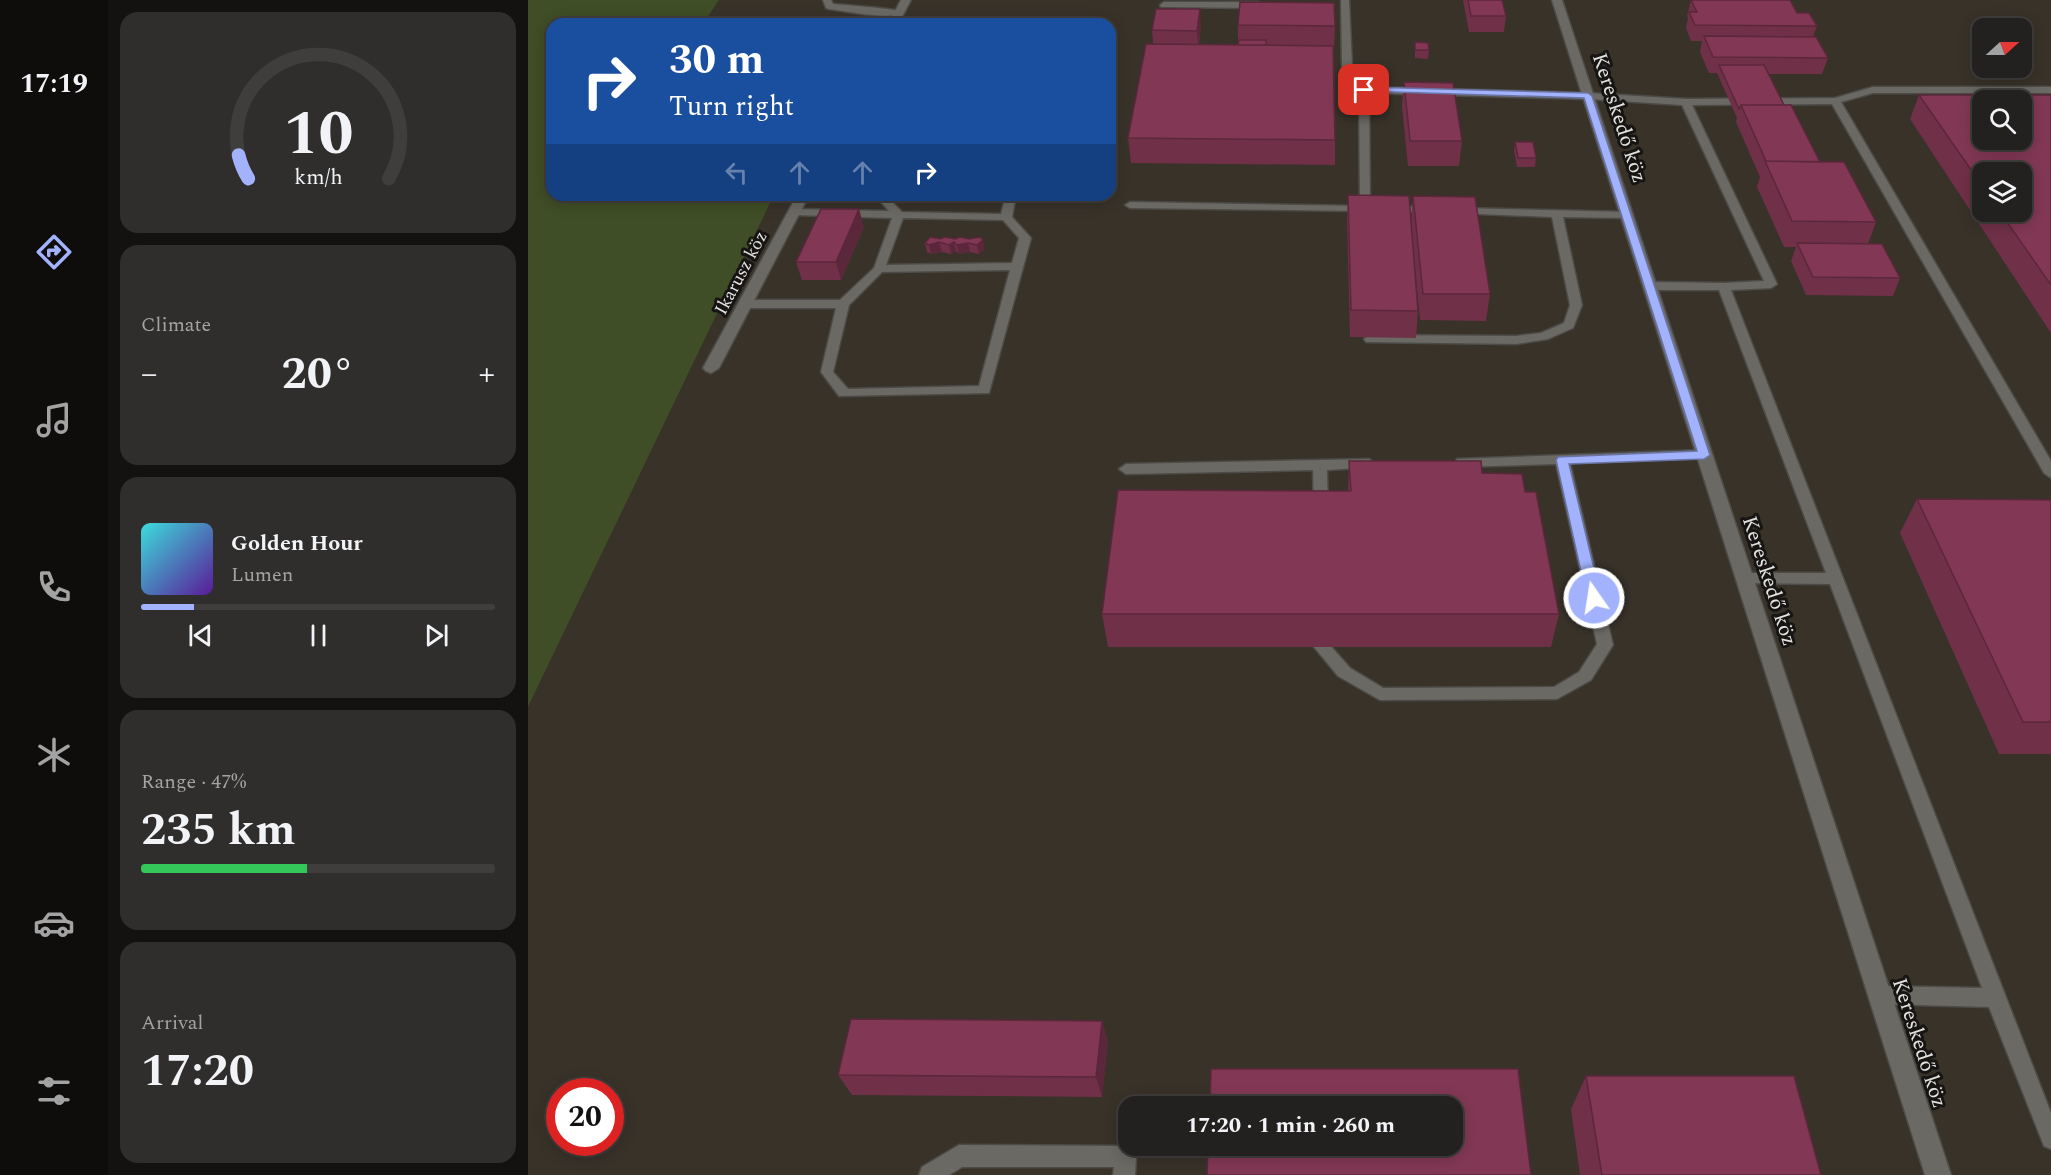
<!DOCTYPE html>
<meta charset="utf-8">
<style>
:root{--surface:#23211f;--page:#2f2e2c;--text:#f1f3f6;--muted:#a3a3a4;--line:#403e3d;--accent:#a3b2fd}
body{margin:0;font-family:Spectral,serif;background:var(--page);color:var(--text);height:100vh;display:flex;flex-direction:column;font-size:22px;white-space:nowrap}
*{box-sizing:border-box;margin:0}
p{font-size:20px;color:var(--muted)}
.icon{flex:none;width:33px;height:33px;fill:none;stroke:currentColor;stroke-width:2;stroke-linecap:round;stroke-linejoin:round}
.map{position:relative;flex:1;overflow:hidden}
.side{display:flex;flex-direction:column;gap:12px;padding:12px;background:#131211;width:420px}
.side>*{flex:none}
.hud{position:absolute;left:18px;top:18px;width:570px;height:183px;border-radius:18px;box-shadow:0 3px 15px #0003,0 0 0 2px var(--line);background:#1a4fa0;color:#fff;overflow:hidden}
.needle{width:39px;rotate:69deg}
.controls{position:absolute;left:1444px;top:18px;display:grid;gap:12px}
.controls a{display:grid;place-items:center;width:60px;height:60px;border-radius:12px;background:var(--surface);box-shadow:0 3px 15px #0003,0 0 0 2px var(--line);font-size:30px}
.speed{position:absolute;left:18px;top:1078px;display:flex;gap:12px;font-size:30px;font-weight:700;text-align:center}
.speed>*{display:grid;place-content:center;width:78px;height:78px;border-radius:50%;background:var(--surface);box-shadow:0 3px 15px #0003,0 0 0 2px var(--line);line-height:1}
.speed .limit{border:9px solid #d22;background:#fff;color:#111}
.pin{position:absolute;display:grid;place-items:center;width:51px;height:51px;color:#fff;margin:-26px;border-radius:12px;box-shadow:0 3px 9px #0006}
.me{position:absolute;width:66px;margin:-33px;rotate:347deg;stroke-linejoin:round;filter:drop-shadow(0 0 4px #0008)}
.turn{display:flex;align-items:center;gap:21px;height:126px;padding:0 24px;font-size:27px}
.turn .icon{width:78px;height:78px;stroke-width:2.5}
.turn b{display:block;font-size:42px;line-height:51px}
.lanes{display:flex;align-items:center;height:57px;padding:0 24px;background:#0003;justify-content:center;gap:30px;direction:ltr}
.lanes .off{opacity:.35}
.big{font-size:45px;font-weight:700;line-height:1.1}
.side .widget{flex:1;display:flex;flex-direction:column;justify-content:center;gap:9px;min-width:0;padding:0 21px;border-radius:18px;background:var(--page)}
.side .dial{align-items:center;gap:0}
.dial svg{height:156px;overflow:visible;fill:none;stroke:var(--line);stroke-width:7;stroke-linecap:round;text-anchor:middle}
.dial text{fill:var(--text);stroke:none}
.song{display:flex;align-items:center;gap:18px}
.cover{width:72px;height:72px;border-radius:9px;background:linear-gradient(135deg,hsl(180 70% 55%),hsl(270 70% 35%))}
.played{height:6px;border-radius:3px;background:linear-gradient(90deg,var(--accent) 15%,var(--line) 15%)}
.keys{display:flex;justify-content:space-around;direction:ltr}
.heat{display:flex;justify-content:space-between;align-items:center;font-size:33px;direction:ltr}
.charge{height:9px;border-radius:4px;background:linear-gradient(90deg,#34c759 47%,var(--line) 0)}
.trip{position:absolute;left:590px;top:1096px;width:345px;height:60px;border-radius:18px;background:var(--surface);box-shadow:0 3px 15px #0003,0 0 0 2px var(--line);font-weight:700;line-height:60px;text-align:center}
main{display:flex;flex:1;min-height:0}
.tab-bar{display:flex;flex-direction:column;width:108px;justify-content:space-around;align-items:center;background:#0e0d0c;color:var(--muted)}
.tab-bar .icon{width:42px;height:42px}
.tab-bar .selected{color:var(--accent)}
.tab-bar b{font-size:27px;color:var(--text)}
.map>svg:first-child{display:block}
.built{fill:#383229;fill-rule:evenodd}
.green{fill:#3f4e26}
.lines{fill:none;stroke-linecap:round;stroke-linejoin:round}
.service-casing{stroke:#4c4b47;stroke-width:3}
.minor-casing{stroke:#4c4b47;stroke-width:3}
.service{fill:#6b6964;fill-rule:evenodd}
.minor{fill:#6b6964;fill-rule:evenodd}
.wall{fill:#703048;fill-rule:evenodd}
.shaded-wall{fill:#5b273b}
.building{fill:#823854;stroke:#5b273b;stroke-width:1.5;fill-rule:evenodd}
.route{fill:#a3b2fd;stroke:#6a74a4;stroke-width:1.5}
.labels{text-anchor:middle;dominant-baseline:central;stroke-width:6;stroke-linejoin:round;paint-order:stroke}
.far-street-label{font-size:18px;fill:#e4e3e0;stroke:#161513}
.street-label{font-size:21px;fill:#e4e3e0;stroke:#161513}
</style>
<main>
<nav class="tab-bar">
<b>17:19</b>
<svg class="icon selected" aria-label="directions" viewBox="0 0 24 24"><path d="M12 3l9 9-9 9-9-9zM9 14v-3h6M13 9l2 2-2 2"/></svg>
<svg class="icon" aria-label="music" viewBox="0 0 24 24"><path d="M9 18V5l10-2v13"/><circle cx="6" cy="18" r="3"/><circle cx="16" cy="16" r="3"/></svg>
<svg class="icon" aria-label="phone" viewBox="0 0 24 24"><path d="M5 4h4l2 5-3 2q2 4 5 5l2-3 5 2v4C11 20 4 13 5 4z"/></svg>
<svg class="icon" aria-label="climate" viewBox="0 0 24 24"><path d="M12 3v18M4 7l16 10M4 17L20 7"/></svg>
<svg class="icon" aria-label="car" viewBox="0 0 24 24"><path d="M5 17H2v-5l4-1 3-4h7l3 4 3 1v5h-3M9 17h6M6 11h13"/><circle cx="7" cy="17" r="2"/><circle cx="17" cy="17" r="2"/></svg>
<svg class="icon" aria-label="filters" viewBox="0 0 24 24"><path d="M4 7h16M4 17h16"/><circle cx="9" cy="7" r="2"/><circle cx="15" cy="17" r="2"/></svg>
</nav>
<section class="side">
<div class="widget dial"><svg viewBox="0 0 100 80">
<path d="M14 69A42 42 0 1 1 86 69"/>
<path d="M14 69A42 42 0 0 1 9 57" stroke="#a3b2fd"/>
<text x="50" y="56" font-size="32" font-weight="700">10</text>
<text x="50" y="72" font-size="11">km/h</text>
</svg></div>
<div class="widget"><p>Climate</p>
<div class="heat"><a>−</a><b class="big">20°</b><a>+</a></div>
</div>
<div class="widget">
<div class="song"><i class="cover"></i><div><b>Golden Hour</b><p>Lumen</p></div></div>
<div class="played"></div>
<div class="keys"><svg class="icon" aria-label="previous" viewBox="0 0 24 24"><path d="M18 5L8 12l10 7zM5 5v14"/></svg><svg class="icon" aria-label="pause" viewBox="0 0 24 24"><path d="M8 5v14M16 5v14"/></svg><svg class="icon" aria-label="next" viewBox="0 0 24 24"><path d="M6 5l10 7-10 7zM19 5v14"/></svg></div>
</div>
<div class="widget"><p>Range · 47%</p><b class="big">235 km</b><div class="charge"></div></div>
<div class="widget"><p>Arrival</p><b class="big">17:20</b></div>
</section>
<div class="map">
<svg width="1523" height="1175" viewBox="0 0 1523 1175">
<rect width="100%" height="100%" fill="#2f2c29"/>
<path class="built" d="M191,0H1523V1175H0V707L246,195H582V24H175ZM1455,28H1494V68H1455ZM1455,100H1494V140H1455ZM1455,172H1494V212H1455ZM32,1092H82V1143H32ZM600,1107H924V1146H600Z"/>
<path class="green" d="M0,0H191L175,24H24V195H246L0,707Z"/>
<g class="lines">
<defs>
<path id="service" d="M295,0H303L305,4C316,5 372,9 376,12C363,21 318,11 301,9L298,8Z
M813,0H821L824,66L839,87L1060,93L1158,99L1307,98L1345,87H1523V93H1345L1313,102L1523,461V478L1516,473L1304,104L1164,105L1249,284L1243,288L1203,290L1523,1113V1149L1516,1146L1461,1007L1352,1004L1345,1002L1342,995L1345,988L1352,986L1454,988L1302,584L1217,583L1212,582L1210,578L1212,574L1217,573H1298L1191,290H1122L1116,286L1122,282L1196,283L1236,281L1154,105L1060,99L841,93L842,206L904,207L908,208V212L602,208L597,205L602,202L832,206L831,90L814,66Z
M636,2H730L734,5L730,8L633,7L632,5Z
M353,195H363V201L374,212L473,214L478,195H488L484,217L503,238L461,393L311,396L293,372L308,308H217L211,304L217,300H312L346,268L364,218L266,215L261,212L266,209L361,211L353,202ZM375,218L475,220L491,238L484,263L358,265ZM482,270L451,386L320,389L305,372L321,305L354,272Z
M931,208L1099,212L1105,215L1099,218L1035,217L1054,305L1045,328L1020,339L988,344L838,342L836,339L842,335L988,336L1013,333L1036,323L1042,305L1024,217L927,213V209Z
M1176,450L1183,455L1181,458L1042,463L1085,645L1063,680L1029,699L852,700L810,676L786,647L788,643H800L822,668L855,688L1026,687L1051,672L1069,644L1028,464L934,467L927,462L929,459Z
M841,459L848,464L846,467L799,470L800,510L793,515L786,510L785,470L598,474L591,469L598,464Z
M431,1145L597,1146L604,1150L608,1157L607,1175H585L586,1167H434L421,1175H391L394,1167Z"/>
<path id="minor" d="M373,0H383L370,24H360Z
M1024,0H1034L1423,1175H1397Z
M269,195H281L191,368L183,373L178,371L175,368Z"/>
</defs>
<use href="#service" class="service-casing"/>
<use href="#minor" class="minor-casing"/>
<use href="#service" class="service"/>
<use href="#minor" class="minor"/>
</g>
<path class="wall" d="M935,0H974L978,16L976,32H941Z
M1163,0L1269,13L1289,26L1285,37L1300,58L1294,74H1240L1256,105L1292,162L1348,222L1340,244L1372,278L1365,296L1278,295L1263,261L1268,247H1256L1229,187L1232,177L1208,122L1209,118L1189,73H1181L1172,52L1174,41H1163L1158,28L1160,18L1159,16Z
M673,25L671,45H710V25L807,26L806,49L807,140V165L603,163L600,138L625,44L624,30Z
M887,42L901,50L900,59L887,58Z
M876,82L934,141L931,166H880L874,107Z
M1391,95H1523V333L1382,119ZM1455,172L1494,212H1455Z
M987,142L1008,158L1007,167H989L986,151Z
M820,195L883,221L885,196L962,294L958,321L892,320L884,236L890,311L888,338L822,337L819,221Z
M336,227L313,280H274L268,262Z
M432,237L457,249L451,254L442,252L431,254L428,251L423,254L414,252L403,254L399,252L397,243L412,239H427Z
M821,461L954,473L997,492L1031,614L1023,647H580L574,614L820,491Z
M1389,499L1523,500V754H1471L1372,533Z
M574,1021L580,1042L574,1097L324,1095L310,1075Z
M1058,1076L1293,1175H1052L1043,1109Z"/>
<path class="shaded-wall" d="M672,9L673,25L670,47L669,31Z
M331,209L336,227L313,280L308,262Z
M455,240L457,249L451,254L449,245Z
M411,242L414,252L403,254L401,245Z
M426,242L428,251L423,254L421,245Z
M440,243L442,252L431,254L429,245Z
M574,1021L580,1042L574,1097L568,1077Z"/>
<path class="building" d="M940,0H974L978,16H943Z
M1163,0H1262L1269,13H1281L1289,26L1167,25L1161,12H1169Z
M712,2L806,3L807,26L710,25Z
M628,9H672L669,31L624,30Z
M1176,36L1288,37L1300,58L1185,57Z
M711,40H738V45H710Z
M887,42L900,43L901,50H887Z
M618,44L805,46L807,140L600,138Z
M1191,65H1236L1256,105H1213L1211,109Z
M876,82L925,83L934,141H882Z
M1391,95H1523V285L1472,212H1494V172H1455V187ZM1455,100H1494V140H1455Z
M1213,105H1263L1292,162L1238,161Z
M987,142H1005L1008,158H990Z
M1237,161L1316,162L1348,222L1264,221Z
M820,195L881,196L890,311L823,310Z
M885,196L947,197L962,294H895Z
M293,209H331L308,262H268Z
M402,237L412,239L417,237L427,239L432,237L441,239L452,237L455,240L449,245L440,243L429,245L426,242L421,245L411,242L401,245L397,243Z
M1269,243L1354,244L1372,278L1285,277Z
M821,461H953L954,473L994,474L997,492H1008L1031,614H574L590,490L823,491Z
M1389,499L1523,500V722H1495Z
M323,1019L574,1021L568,1077L310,1075Z
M683,1069H990L1003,1175H679L680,1146H924V1107H682Z
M1058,1076H1266L1293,1175H1074Z"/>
<path class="route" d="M836,87L1060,93L1064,96L1182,455L1176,459L1041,464L1073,598L1071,602H1061L1059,598L1028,460L1030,457L1169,451L1056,98L833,91L831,90Z"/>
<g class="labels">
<g class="far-street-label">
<text transform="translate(213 273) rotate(-62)">Ikarusz köz</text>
</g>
<g class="street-label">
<text transform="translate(1091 118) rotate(72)">Kereskedő köz</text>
<text transform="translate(1241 581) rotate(72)">Kereskedő köz</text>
<text transform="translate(1391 1043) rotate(72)">Kereskedő köz</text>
</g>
</g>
</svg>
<div class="controls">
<a><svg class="needle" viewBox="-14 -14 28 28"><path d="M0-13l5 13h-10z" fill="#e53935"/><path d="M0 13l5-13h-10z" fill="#a3a3a4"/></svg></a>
<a><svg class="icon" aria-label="search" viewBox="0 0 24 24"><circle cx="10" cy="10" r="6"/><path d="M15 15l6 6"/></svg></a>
<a><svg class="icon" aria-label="layers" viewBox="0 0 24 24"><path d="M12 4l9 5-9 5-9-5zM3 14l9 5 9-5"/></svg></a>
</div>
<div class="speed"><div class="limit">20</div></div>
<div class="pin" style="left:836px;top:90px;background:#d93025"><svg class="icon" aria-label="arrive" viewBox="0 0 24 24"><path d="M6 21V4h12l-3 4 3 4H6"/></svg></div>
<svg class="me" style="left:1066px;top:598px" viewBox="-20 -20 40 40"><circle r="17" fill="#a3b2fd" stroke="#fff" stroke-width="3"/><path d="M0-11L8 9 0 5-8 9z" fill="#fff"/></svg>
<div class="trip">17:20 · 1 min · 260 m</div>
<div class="hud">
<div class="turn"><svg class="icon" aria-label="right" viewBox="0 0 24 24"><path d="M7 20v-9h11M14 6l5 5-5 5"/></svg><div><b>30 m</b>Turn right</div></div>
<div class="lanes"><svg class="icon off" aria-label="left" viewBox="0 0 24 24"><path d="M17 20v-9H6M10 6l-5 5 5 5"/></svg><svg class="icon off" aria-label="ahead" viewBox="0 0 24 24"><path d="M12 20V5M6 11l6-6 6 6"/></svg><svg class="icon off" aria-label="ahead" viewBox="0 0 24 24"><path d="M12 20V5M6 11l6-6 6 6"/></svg><svg class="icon" aria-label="right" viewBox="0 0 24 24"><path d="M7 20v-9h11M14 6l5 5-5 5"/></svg></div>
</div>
</div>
</main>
